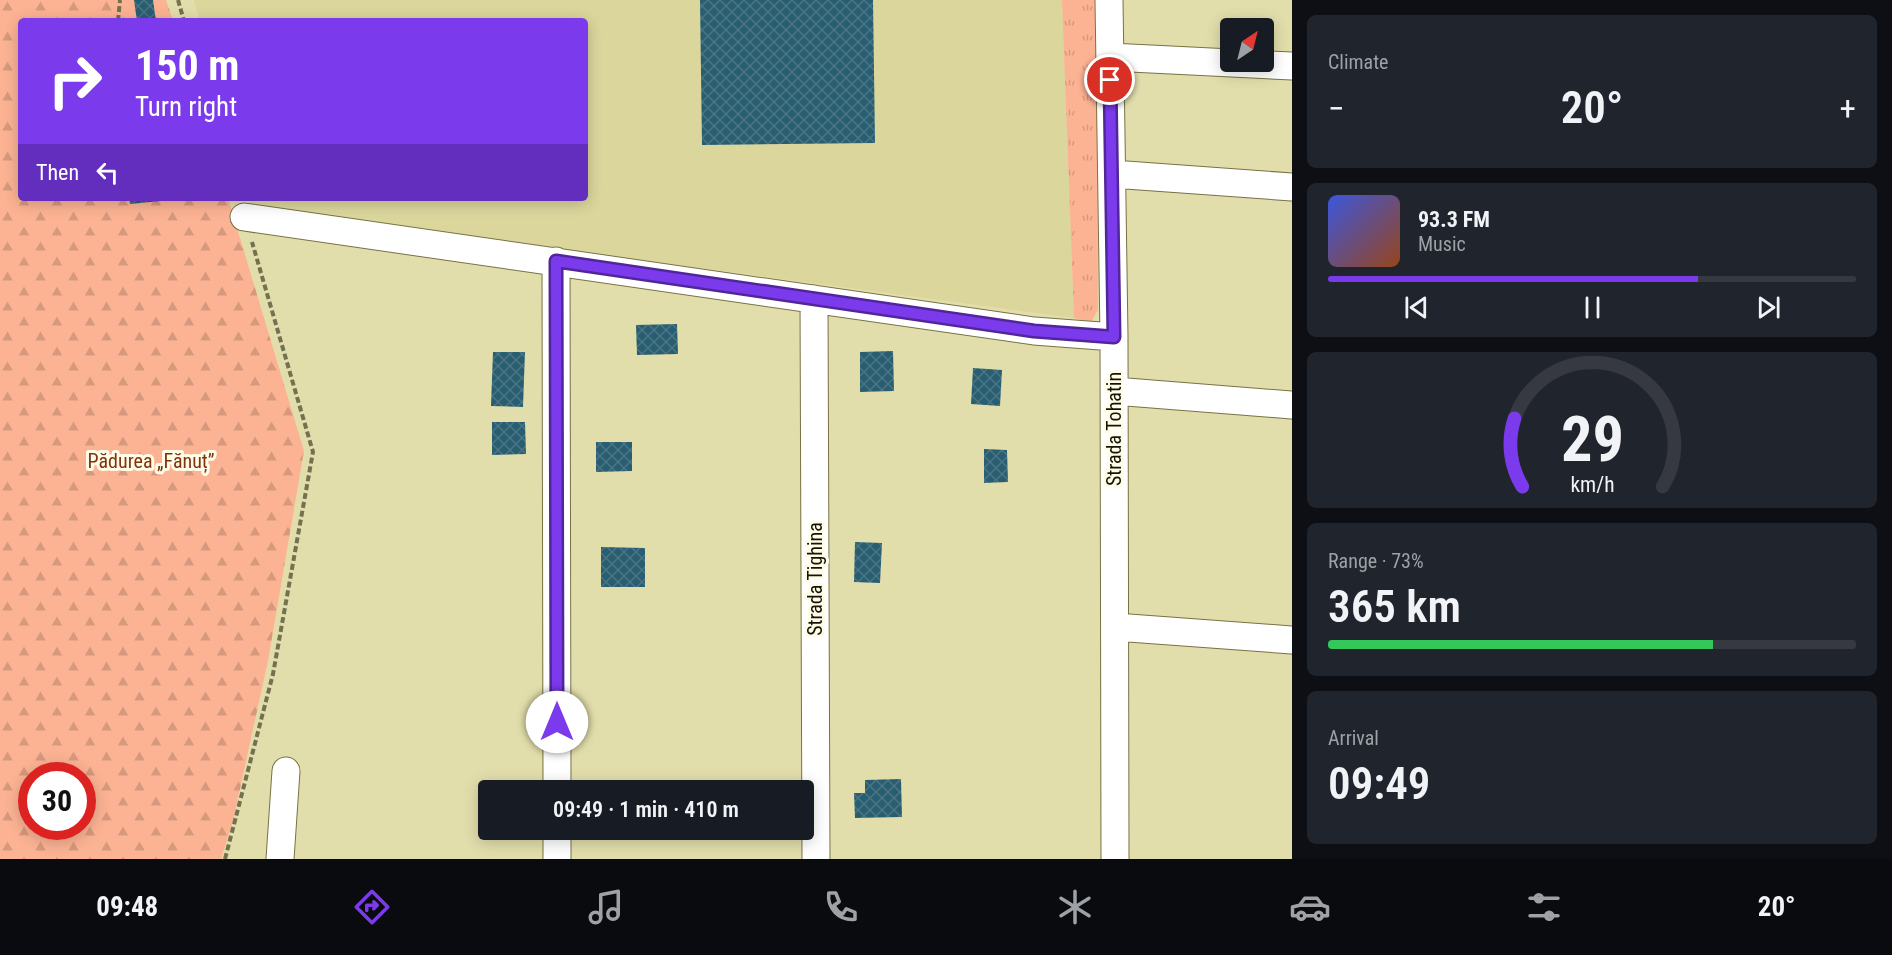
<!DOCTYPE html>
<meta charset="utf-8">
<style>
:root{--surface:#171b24;--page:#20242c;--text:#f1f3f6;--muted:#9ea1a6;--line:#363941;--accent:#7c3aed}
body{margin:0;font-family:"Roboto Condensed",sans-serif;background:var(--page);color:var(--text);height:100vh;display:flex;flex-direction:column;font-size:22px;white-space:nowrap}
*{box-sizing:border-box;margin:0}
p{font-size:20px;color:var(--muted)}
.icon{flex:none;width:33px;height:33px;fill:none;stroke:currentColor;stroke-width:2;stroke-linecap:round;stroke-linejoin:round}
.map{position:relative;flex:1;overflow:hidden}
.side{display:flex;flex-direction:column;gap:15px;padding:15px;background:#0d0f14;width:600px}
.side>*{flex:none}
.top-card{position:absolute;left:18px;top:18px;width:570px;height:183px;border-radius:6px;box-shadow:0 3px 15px #0003;background:#7c3aed;color:#fff;overflow:hidden}
.needle{width:39px;rotate:35deg}
.fabs{position:absolute;left:1220px;top:18px;display:grid;gap:12px}
.fabs a{display:grid;place-items:center;width:54px;height:54px;border-radius:6px;background:var(--surface);box-shadow:0 3px 15px #0003;font-size:30px}
.speed{position:absolute;left:18px;top:762px;display:flex;gap:12px;font-size:30px;font-weight:700;text-align:center}
.speed>*{display:grid;place-content:center;width:78px;height:78px;border-radius:50%;background:var(--surface);box-shadow:0 3px 15px #0003;line-height:1}
.speed .limit{border:9px solid #d22;background:#fff;color:#111}
.pin{position:absolute;display:grid;place-items:center;width:51px;height:51px;color:#fff;margin:-26px;border:3px solid #fff;border-radius:50%;box-shadow:0 2px 6px #0007}
.me{position:absolute;width:66px;margin:-33px;rotate:0deg;stroke-linejoin:round;filter:drop-shadow(0 0 4px #0008)}
.turn{display:flex;align-items:center;gap:21px;height:126px;padding:0 18px;font-size:27px}
.turn .icon{width:78px;height:78px;stroke-width:2.5}
.turn b{display:block;font-size:42px;line-height:51px}
.then{display:flex;align-items:center;height:57px;padding:0 18px;background:#0003;gap:12px;font-size:22px}
.big{font-size:45px;font-weight:600;line-height:1.1}
.side .card{flex:1;display:flex;flex-direction:column;justify-content:center;gap:9px;min-width:0;padding:0 21px;border-radius:9px;background:var(--page)}
.side .dial{align-items:center;gap:0}
.dial svg{height:156px;overflow:visible;fill:none;stroke:var(--line);stroke-width:7;stroke-linecap:round;text-anchor:middle}
.dial text{fill:var(--text);stroke:none}
.song{display:flex;align-items:center;gap:18px}
.cover{width:72px;height:72px;border-radius:9px;background:linear-gradient(135deg,hsl(230 70% 55%),hsl(20 70% 35%))}
.played{height:6px;border-radius:3px;background:linear-gradient(90deg,var(--accent) 70%,var(--line) 70%)}
.keys{display:flex;justify-content:space-around;direction:ltr}
.heat{display:flex;justify-content:space-between;align-items:center;font-size:33px;direction:ltr}
.charge{height:9px;border-radius:4px;background:linear-gradient(90deg,#34c759 73%,var(--line) 0)}
.trip{position:absolute;left:478px;top:780px;width:336px;height:60px;border-radius:6px;background:var(--surface);box-shadow:0 3px 15px #0003;font-weight:600;line-height:60px;text-align:center}
.menu{display:flex;height:96px;justify-content:space-around;align-items:center;background:#090b0e;color:var(--muted)}
.menu .icon{width:42px;height:42px}
.menu .current{color:var(--accent)}
.menu b{font-size:27px;color:var(--text)}
main{display:flex;flex:1;min-height:0}
.map>svg:first-child{display:block}
.built{fill:#dbd69c}
.grass{fill:url(#grass-tufts)}
.forest{fill:url(#forest-firs);fill-rule:evenodd}
.building{fill:url(#building-cross-hatch)}
.lines{fill:none;stroke-linecap:round;stroke-linejoin:round}
.minor-casing{stroke:#777244;stroke-width:29}
.path{stroke:#737150;stroke-width:4;stroke-dasharray:6 3;stroke-linecap:butt}
.minor{stroke:#fff;stroke-width:27}
.route-casing{stroke:#51269a;stroke-width:15}
.route{stroke:#7c3aed;stroke-width:10}
.labels{text-anchor:middle;dominant-baseline:central;stroke-width:6;stroke-linejoin:round;paint-order:stroke}
.street-label{font-size:20px;fill:#151302;stroke:#fffde9}
.park-label{font-size:20px;fill:#7f340d;stroke:#fffde9}
</style>
<main>
<div class="map">
<svg width="1292" height="859" viewBox="0 0 1292 859">
<defs>
<pattern id="grass-tufts" width="24" height="20" patternUnits="userSpaceOnUse" patternTransform="scale(1.5)"><rect width="24" height="20" fill="#fcb394"/><path d="M3 7l-1-3M5 7V3M7 7l1-3M15 17l-1-3M17 17v-4M19 17l1-3" fill="none" stroke="#d7997e"/></pattern>
<pattern id="forest-firs" width="22" height="20" patternUnits="userSpaceOnUse" patternTransform="scale(1.5)"><rect width="22" height="20" fill="#fcb394"/><path d="M5 1l3.5 6h-7zM16 11l3.5 6h-7z" fill="#d7997e"/></pattern>
<pattern id="building-cross-hatch" width="8" height="8" patternUnits="userSpaceOnUse" patternTransform="scale(1.5)"><rect width="8" height="8" fill="#285e71"/><path d="M0 0l8 8M0 8l8-8" fill="none" stroke="#4c7482"/></pattern>
</defs>
<rect width="100%" height="100%" fill="#e2deac"/>
<path class="built" d="M194,0H1062L1074,318L251,208L248,198H585V21H200Z"/>
<path class="grass" d="M1062,0H1097L1098,310L1091,322L1074,318Z"/>
<path class="forest" d="M0,0H166L173,21H21V198H228L304,451L268,661L233,821L221,859H0ZM32,776H82V826H32Z"/>
<path class="building" d="M134,0H153L156,21H137Z
M700,0H873L875,143L702,145Z
M129,198H161V201L130,204Z
M677,324L678,354L637,355L636,325Z
M893,351L894,391L860,392V352Z
M493,352H525L523,407L491,406Z
M973,368L1002,370L1000,406L971,404Z
M492,422H525L526,454L492,455Z
M596,442H632V471L596,472Z
M984,449L1007,450L1008,482L984,483Z
M855,542L882,543L880,583L854,582Z
M601,547L645,548V587H601Z
M901,779L902,817L855,818L854,793H865V780Z"/>
<g class="lines">
<defs>
<path id="minor" d="M1109,0L1114,337L1115,859
M1110,57L1292,66
M1112,174L1292,187
M244,217L1034,331L1114,337
M556,261L557,790
M814,299L816,859
M1114,391L1292,405
M1115,627L1292,640
M557,830V859
M280,859L286,771"/>
</defs>
<use href="#minor" class="minor-casing"/>
<path class="path" d="M178,0L184,21
M118,21L120,0
M225,859L273,674L313,452L252,242"/>
<use href="#minor" class="minor"/>
</g>
<g class="lines">
<defs>
<path id="route" d="M557,722L556,261L1034,331L1114,337L1110,80"/>
</defs>
<use href="#route" class="route-casing"/>
<use href="#route" class="route"/>
</g>
<g class="labels">
<g class="street-label">
<text transform="translate(1114 429) rotate(-90)">Strada Tohatin</text>
<text transform="translate(815 579) rotate(-90)">Strada Tighina</text>
</g>
<g class="park-label">
<text x="151" y="461">Pădurea „Fănuț”</text>
</g>
</g>
</svg>
<div class="fabs">
<a><svg class="needle" viewBox="-14 -14 28 28"><path d="M0-13l5 13h-10z" fill="#e53935"/><path d="M0 13l5-13h-10z" fill="#9ea1a6"/></svg></a>
</div>
<div class="speed"><div class="limit">30</div></div>
<div class="pin" style="left:1110px;top:80px;background:#d93025"><svg class="icon" aria-label="arrive" viewBox="0 0 24 24"><path d="M6 21V4h12l-3 4 3 4H6"/></svg></div>
<svg class="me" style="left:557px;top:722px" viewBox="-20 -20 40 40"><circle r="19" fill="#fff"/><path d="M0-13L10 11 0 6-10 11z" fill="#7c3aed"/></svg>
<div class="trip">09:49 · 1 min · 410 m</div>
<div class="top-card">
<div class="turn"><svg class="icon" aria-label="right" viewBox="0 0 24 24"><path d="M7 20v-9h11M14 6l5 5-5 5"/></svg><div><b>150 m</b>Turn right</div></div>
<div class="then">Then<svg class="icon" aria-label="left" viewBox="0 0 24 24"><path d="M17 20v-9H6M10 6l-5 5 5 5"/></svg></div>
</div>
</div>
<section class="side">
<div class="card"><p>Climate</p>
<div class="heat"><a>−</a><b class="big">20°</b><a>+</a></div>
</div>
<div class="card">
<div class="song"><i class="cover"></i><div><b>93.3 FM</b><p>Music</p></div></div>
<div class="played"></div>
<div class="keys"><svg class="icon" aria-label="previous" viewBox="0 0 24 24"><path d="M18 5L8 12l10 7zM5 5v14"/></svg><svg class="icon" aria-label="pause" viewBox="0 0 24 24"><path d="M8 5v14M16 5v14"/></svg><svg class="icon" aria-label="next" viewBox="0 0 24 24"><path d="M6 5l10 7-10 7zM19 5v14"/></svg></div>
</div>
<div class="card dial"><svg viewBox="0 0 100 80">
<path d="M14 69A42 42 0 1 1 86 69"/>
<path d="M14 69A42 42 0 0 1 10 34" stroke="#7c3aed"/>
<text x="50" y="56" font-size="32" font-weight="700">29</text>
<text x="50" y="72" font-size="11">km/h</text>
</svg></div>
<div class="card"><p>Range · 73%</p><b class="big">365 km</b><div class="charge"></div></div>
<div class="card"><p>Arrival</p><b class="big">09:49</b></div>
</section>
</main>
<nav class="menu">
<b>09:48</b>
<svg class="icon current" aria-label="directions" viewBox="0 0 24 24"><path d="M12 3l9 9-9 9-9-9zM9 14v-3h6M13 9l2 2-2 2"/></svg>
<svg class="icon" aria-label="music" viewBox="0 0 24 24"><path d="M9 18V5l10-2v13"/><circle cx="6" cy="18" r="3"/><circle cx="16" cy="16" r="3"/></svg>
<svg class="icon" aria-label="phone" viewBox="0 0 24 24"><path d="M5 4h4l2 5-3 2q2 4 5 5l2-3 5 2v4C11 20 4 13 5 4z"/></svg>
<svg class="icon" aria-label="climate" viewBox="0 0 24 24"><path d="M12 3v18M4 7l16 10M4 17L20 7"/></svg>
<svg class="icon" aria-label="car" viewBox="0 0 24 24"><path d="M5 17H2v-5l4-1 3-4h7l3 4 3 1v5h-3M9 17h6M6 11h13"/><circle cx="7" cy="17" r="2"/><circle cx="17" cy="17" r="2"/></svg>
<svg class="icon" aria-label="filters" viewBox="0 0 24 24"><path d="M4 7h16M4 17h16"/><circle cx="9" cy="7" r="2"/><circle cx="15" cy="17" r="2"/></svg>
<b>20°</b>
</nav>
